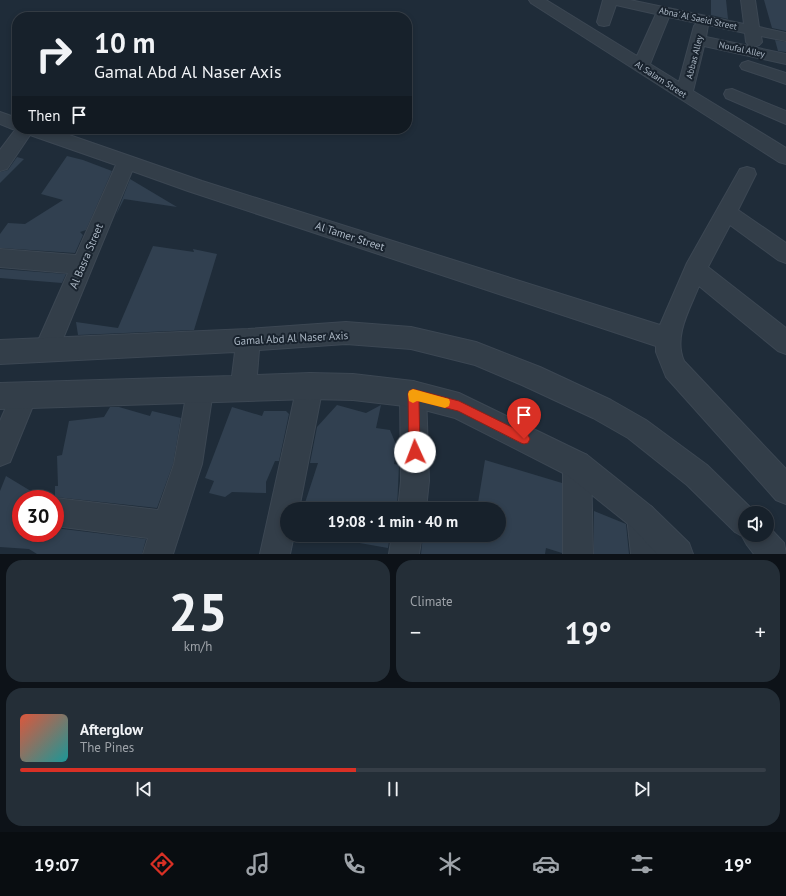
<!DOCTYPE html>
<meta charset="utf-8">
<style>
:root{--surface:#17212b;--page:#242e37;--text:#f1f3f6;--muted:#9ea3a9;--line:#363e47;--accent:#d93025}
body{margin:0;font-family:"PT Sans",sans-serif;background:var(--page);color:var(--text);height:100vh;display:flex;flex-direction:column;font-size:15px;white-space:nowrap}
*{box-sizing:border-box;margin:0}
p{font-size:13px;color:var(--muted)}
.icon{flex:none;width:22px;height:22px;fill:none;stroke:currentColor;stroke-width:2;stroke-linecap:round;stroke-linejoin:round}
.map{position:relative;height:554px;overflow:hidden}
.drawer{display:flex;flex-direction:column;gap:6px;padding:6px;background:#0d1218;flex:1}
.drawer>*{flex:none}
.hud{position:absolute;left:12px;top:12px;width:400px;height:122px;border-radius:16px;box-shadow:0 2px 6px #0003,0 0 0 1px var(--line);background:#17212b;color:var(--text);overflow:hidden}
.controls{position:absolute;left:738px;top:506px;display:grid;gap:8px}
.controls a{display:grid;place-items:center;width:36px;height:36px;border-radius:50%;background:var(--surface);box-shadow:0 2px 6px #0003,0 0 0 1px var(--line);font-size:20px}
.speed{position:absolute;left:12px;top:490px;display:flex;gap:8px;font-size:20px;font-weight:700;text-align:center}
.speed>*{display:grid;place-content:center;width:52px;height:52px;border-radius:50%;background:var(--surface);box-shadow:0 2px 6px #0003,0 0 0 1px var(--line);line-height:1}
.speed .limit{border:6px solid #d22;background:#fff;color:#111}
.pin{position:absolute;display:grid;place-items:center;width:34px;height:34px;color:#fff;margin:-41px -17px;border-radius:50% 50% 50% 0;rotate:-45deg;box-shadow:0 0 4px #0007}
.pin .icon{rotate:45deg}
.me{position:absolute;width:44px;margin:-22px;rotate:358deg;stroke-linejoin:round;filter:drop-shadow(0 0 3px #0008)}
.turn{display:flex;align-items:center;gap:14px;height:84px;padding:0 16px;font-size:18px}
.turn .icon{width:52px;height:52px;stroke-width:2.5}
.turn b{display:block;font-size:28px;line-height:34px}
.then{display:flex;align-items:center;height:38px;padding:0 16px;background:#0003;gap:8px;font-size:15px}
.big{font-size:30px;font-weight:700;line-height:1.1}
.drawer .widget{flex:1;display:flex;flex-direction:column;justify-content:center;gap:6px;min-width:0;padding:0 14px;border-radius:16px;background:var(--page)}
.drawer .dial{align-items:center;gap:0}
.dial b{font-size:52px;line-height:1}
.song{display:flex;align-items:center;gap:12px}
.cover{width:48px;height:48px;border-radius:6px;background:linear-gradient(135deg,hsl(10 70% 55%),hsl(180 70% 35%))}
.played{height:4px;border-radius:2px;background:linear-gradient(90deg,var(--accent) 45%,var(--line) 45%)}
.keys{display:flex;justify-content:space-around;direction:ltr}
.heat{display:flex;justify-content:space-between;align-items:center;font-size:22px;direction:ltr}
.drawer .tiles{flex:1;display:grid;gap:6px;grid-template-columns:1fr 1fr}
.widget:last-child{grid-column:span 2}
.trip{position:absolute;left:280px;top:502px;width:226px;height:40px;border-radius:20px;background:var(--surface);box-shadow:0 2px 6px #0003,0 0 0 1px var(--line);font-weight:700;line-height:40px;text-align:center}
.tabs{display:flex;height:64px;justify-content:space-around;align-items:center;background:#090d11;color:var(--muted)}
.tabs .icon{width:28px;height:28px}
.tabs .on{color:var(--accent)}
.tabs b{font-size:18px;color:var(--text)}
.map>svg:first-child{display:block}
.building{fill:#314050}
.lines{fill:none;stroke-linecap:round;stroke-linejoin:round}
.minor-casing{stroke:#3c4753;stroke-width:2}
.tertiary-casing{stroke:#3c4753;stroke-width:2}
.minor{fill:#333e49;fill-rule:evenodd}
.tertiary{fill:#333e49;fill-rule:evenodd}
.route{fill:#d93025;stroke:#8d1f18}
.slow{fill:#f59e0b}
.labels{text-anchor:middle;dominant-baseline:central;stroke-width:4;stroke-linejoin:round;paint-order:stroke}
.far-street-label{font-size:9px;fill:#adb9c6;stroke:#19232e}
.street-label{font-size:11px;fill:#adb9c6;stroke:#19232e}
</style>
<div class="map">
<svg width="786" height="554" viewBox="0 0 786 554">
<rect width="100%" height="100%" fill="#1f2c39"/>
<path class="building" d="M711,0H726L728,19L711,15Z
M764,0H786V31L772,28Z
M775,40L786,42V52L778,51Z
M67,156L83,160L112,171L86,230L80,232L83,235L75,253L0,248V234L8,223L25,224L63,200L41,194Z
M17,157L24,159L0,183V172L8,170Z
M130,179L177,207L124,199L116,215Z
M153,246L194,252L193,249L217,254L194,330L78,335L76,322L118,328Z
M0,269L66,274L62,283L0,278Z
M337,405L366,413L381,405L376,428L390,430L397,447L394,464L399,465L397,509H303L318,463H310L317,427Z
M110,407H119L150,416L152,411L181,418L173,464L157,508L55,497V486H58L57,456L62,455L69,421L104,417Z
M232,407L262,416L264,411H286L289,414L279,461H275L266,482V493L232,492L225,497L209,493L214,481L205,478Z
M485,460L562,483V553L546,548L545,554H421L423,535H499V509H477Z
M6,476L44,499H21V533H55V528L146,539L142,554H37L29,549L0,547V491Z
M594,511L626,524L629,554H594Z
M349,535H390L388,548L348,541Z"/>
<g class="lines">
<defs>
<path id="minor" d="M529,0H546L637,56L656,14L616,5L609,25L604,26L599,25L597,22L603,0H630L744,24L741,0H755L759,27L786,33V41L761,36L762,42L759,45L754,47L749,45L746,42L745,33L708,25L706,37L786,54V64L704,46L693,91L786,148V164L779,162L531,3ZM669,17L697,23L694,26L679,82L650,64Z
M748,61L786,73V84L742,69L740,66L742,63Z
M732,89L786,111V124L726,98L724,94L726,90Z
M0,112L17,118V129H52L202,181L660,325L687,263L740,169L747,167L754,169L756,174L738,210L786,243V263L778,260L730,225L708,267L786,328V354L778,351L699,286C690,309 673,336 684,361L786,469V504L776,500L666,377L656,352V346L188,191L132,171L55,358L46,361L37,358L34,350L68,273L0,267V249L76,255L116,165L30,135L7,169L0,171V150L15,130L0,124Z
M310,373L319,377L323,386L299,509H287V535H294L290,554H260L297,386L301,377Z
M200,378L209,382L213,391L202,464L173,554H143L148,538L55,526V499H51L55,498L158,510L174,464L187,391L191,382Z
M413,381L422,385L426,394L429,481L426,509H398L401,481L400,394L404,385Z
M24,383L33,387L37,396L10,462L0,466V421L15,387Z
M577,451L587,455L591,465L593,554H563V465L567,455Z
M642,502L652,507L657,517L661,554H631L627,517L632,507Z
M392,535H422L419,554H389Z"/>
<path id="tertiary" d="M346,322L411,327L476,342L540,367L611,400L646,420L707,465L755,512L756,513H745V535H767V525L784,543L786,554H754L747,545L742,536L735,532L687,485L628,438L593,418L522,385L475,365L411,349L346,344L259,350L257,375L310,373L353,374L413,381L459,393L587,455L652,507L689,543L693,554H657L632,527L567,475L455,418L413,407L353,400L310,399L0,409V383L232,376L235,352L0,364V340L248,329Z"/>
</defs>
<use href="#minor" class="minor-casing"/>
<use href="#tertiary" class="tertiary-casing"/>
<use href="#minor" class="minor"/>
<use href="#tertiary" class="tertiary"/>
</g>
<path class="route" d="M413,389L459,401L528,435L530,439L528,443L524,444L521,443L458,411L419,401L420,452L419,456L415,458L411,456L409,452L408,394L409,391Z"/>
<path class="slow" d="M413,389L449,399L450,402L449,406L445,408L417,401L413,403L409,401L408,394L409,391Z"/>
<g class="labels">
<g class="far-street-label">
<text transform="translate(698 18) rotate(12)">Abna' Al Saeid Street</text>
<text transform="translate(742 49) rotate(12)">Noufal Alley</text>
<text transform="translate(694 57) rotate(-76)">Abbas Alley</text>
<text transform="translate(661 79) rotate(33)">Al Salam Street</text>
</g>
<g class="street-label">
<text transform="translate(350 236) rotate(18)">Al Tamer Street</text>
<text transform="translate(86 256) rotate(-67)">Al Basra Street</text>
<text transform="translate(291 338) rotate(-3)">Gamal Abd Al Naser Axis</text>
</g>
</g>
</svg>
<div class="controls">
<a><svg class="icon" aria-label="sound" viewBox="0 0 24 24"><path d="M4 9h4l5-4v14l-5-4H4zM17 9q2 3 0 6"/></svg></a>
</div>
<div class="speed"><div class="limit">30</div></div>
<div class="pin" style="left:524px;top:439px;background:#d93025"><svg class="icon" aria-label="arrive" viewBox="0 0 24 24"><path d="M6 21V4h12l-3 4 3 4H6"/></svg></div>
<svg class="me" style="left:415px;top:452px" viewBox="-20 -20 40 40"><circle r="19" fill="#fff"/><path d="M0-13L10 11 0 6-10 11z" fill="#d93025"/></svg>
<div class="trip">19:08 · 1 min · 40 m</div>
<div class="hud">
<div class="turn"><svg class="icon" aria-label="right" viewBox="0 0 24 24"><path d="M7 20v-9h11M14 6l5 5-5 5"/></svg><div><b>10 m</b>Gamal Abd Al Naser Axis</div></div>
<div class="then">Then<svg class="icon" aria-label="arrive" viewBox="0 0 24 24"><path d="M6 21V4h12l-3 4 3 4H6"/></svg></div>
</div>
</div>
<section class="drawer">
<div class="tiles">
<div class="widget dial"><b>25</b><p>km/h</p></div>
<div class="widget"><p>Climate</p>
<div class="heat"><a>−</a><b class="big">19°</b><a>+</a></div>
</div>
<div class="widget">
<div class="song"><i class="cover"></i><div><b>Afterglow</b><p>The Pines</p></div></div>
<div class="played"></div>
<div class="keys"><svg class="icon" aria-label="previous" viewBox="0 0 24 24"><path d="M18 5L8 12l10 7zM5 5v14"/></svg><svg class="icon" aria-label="pause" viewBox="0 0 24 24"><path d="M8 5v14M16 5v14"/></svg><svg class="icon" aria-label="next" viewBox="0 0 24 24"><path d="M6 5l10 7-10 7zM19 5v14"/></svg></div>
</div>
</div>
</section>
<nav class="tabs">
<b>19:07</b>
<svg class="icon on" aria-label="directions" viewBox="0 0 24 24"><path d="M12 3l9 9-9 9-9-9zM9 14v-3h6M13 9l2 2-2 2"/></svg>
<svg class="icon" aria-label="music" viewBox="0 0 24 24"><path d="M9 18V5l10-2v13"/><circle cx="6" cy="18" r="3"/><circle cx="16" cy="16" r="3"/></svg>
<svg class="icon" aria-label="phone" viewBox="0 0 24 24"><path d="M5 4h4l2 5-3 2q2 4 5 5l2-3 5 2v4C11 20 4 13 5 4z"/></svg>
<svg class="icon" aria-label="climate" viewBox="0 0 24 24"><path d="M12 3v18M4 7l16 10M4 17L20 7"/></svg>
<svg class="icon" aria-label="car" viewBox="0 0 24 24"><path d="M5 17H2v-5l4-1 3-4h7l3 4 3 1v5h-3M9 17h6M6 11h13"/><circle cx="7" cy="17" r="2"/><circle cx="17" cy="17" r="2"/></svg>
<svg class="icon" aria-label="filters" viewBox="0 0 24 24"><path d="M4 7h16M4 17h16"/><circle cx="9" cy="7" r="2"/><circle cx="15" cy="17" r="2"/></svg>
<b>19°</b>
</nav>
